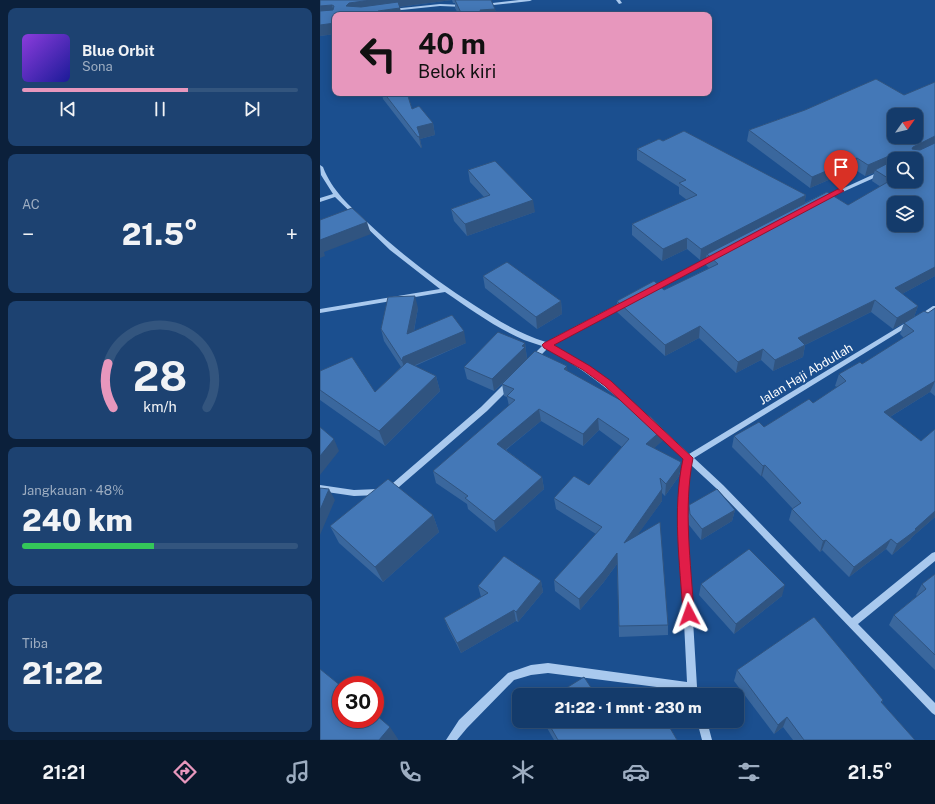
<!DOCTYPE html>
<html lang="id">
<meta charset="utf-8">
<style>
:root{--surface:#143b6b;--page:#1d4271;--text:#f1f3f6;--muted:#9dadc1;--line:#33557e;--accent:#e797bd}
body{margin:0;font-family:"Public Sans",sans-serif;background:var(--page);color:var(--text);height:100vh;display:flex;flex-direction:column;font-size:15px;white-space:nowrap}
*{box-sizing:border-box;margin:0}
p{font-size:13px;color:var(--muted)}
.icon{flex:none;width:22px;height:22px;fill:none;stroke:currentColor;stroke-width:2;stroke-linecap:round;stroke-linejoin:round}
.map{position:relative;flex:1;overflow:hidden}
.sheet{display:flex;flex-direction:column;gap:8px;padding:8px;background:#0b203b;width:320px}
.sheet>*{flex:none}
.guide{position:absolute;left:12px;top:12px;width:380px;height:84px;border-radius:8px;box-shadow:0 2px 10px #0003,0 0 0 1px var(--line);background:#e797bd;color:#111;overflow:hidden}
.needle{width:26px;rotate:56deg}
.fabs{position:absolute;left:567px;top:108px;display:grid;gap:8px}
.fabs a{display:grid;place-items:center;width:36px;height:36px;border-radius:8px;background:var(--surface);box-shadow:0 2px 10px #0003,0 0 0 1px var(--line);font-size:20px}
.speed{position:absolute;left:12px;top:676px;display:flex;gap:8px;font-size:20px;font-weight:700;text-align:center}
.speed>*{display:grid;place-content:center;width:52px;height:52px;border-radius:50%;background:var(--surface);box-shadow:0 2px 10px #0003,0 0 0 1px var(--line);line-height:1}
.speed .limit{border:6px solid #d22;background:#fff;color:#111}
.pin{position:absolute;display:grid;place-items:center;width:34px;height:34px;color:#fff;margin:-41px -17px;border-radius:50% 50% 50% 0;rotate:-45deg;box-shadow:0 0 4px #0007}
.pin .icon{rotate:45deg}
.me{position:absolute;width:44px;margin:-22px;rotate:356deg;stroke-linejoin:round;filter:drop-shadow(0 0 3px #0008)}
.turn{display:flex;align-items:center;gap:14px;height:84px;padding:0 20px;font-size:18px}
.turn .icon{width:52px;height:52px;stroke-width:2.5}
.turn b{display:block;font-size:28px;line-height:34px}
.big{font-size:30px;font-weight:800;line-height:1.1}
.sheet .tile{flex:1;display:flex;flex-direction:column;justify-content:center;gap:6px;min-width:0;padding:0 14px;border-radius:8px;background:var(--page)}
.sheet .dial{align-items:center;gap:0}
.dial svg{height:104px;overflow:visible;fill:none;stroke:var(--line);stroke-width:7;stroke-linecap:round;text-anchor:middle}
.dial text{fill:var(--text);stroke:none}
.song{display:flex;align-items:center;gap:12px}
.cover{width:48px;height:48px;border-radius:6px;background:linear-gradient(135deg,hsl(270 70% 55%),hsl(240 70% 35%))}
.played{height:4px;border-radius:2px;background:linear-gradient(90deg,var(--accent) 60%,var(--line) 60%)}
.keys{display:flex;justify-content:space-around;direction:ltr}
.heat{display:flex;justify-content:space-between;align-items:center;font-size:22px;direction:ltr}
.charge{height:6px;border-radius:3px;background:linear-gradient(90deg,#34c759 48%,var(--line) 0)}
.trip{position:absolute;left:192px;top:688px;width:232px;height:40px;border-radius:8px;background:var(--surface);box-shadow:0 2px 10px #0003,0 0 0 1px var(--line);font-weight:800;line-height:40px;text-align:center}
.dock{display:flex;height:64px;justify-content:space-around;align-items:center;background:#08182b;color:var(--muted)}
.dock .icon{width:28px;height:28px}
.dock .selected{color:var(--accent)}
.dock b{font-size:18px;color:var(--text)}
main{display:flex;flex:1;min-height:0}
.map>svg:first-child{display:block}
.lines{fill:none;stroke-linecap:round;stroke-linejoin:round}
.minor{fill:#a9c9ee;fill-rule:evenodd}
.wall{fill:#3a679d;fill-rule:evenodd}
.shaded-wall{fill:#305480}
.building{fill:#4478b7;stroke:#305480;fill-rule:evenodd}
.route{fill:#e11d48;stroke:#92132f}
.labels{text-anchor:middle;dominant-baseline:central;stroke-width:4;stroke-linejoin:round;paint-order:stroke}
.street-label{font-size:12px;fill:#fff;stroke:#1b4f8f}
</style>
<main>
<section class="sheet">
<div class="tile">
<div class="song"><i class="cover"></i><div><b>Blue Orbit</b><p>Sona</p></div></div>
<div class="played"></div>
<div class="keys"><svg class="icon" aria-label="previous" viewBox="0 0 24 24"><path d="M18 5L8 12l10 7zM5 5v14"/></svg><svg class="icon" aria-label="pause" viewBox="0 0 24 24"><path d="M8 5v14M16 5v14"/></svg><svg class="icon" aria-label="next" viewBox="0 0 24 24"><path d="M6 5l10 7-10 7zM19 5v14"/></svg></div>
</div>
<div class="tile"><p>AC</p>
<div class="heat"><a>−</a><b class="big">21.5°</b><a>+</a></div>
</div>
<div class="tile dial"><svg viewBox="0 0 100 80">
<path d="M14 69A42 42 0 1 1 86 69"/>
<path d="M14 69A42 42 0 0 1 10 35" stroke="#e797bd"/>
<text x="50" y="56" font-size="32" font-weight="700">28</text>
<text x="50" y="72" font-size="11">km/h</text>
</svg></div>
<div class="tile"><p>Jangkauan · 48%</p><b class="big">240 km</b><div class="charge"></div></div>
<div class="tile"><p>Tiba</p><b class="big">21:22</b></div>
</section>
<div class="map">
<svg width="615" height="740" viewBox="0 0 615 740">
<rect width="100%" height="100%" fill="#1b4f8f"/>
<g class="lines">
<path class="minor" d="M199,0H212L210,1L164,6L162,5L164,4Z
M296,0H300L302,3L299,4Z
M120,4L144,5L146,6L144,7L120,6L72,11L70,10L72,9Z
M0,165L3,167C12,191 30,206 48,223C81,254 116,281 154,305C177,320 200,334 226,342L302,302H306L307,304L306,306L232,345C266,363 295,386 324,412L325,414L324,416H318C290,390 261,367 227,349L215,361H211L210,359L211,357L222,346C216,344 210,342 204,340C176,328 150,309 125,292L0,313V309L120,289L70,250L15,197L0,202V198L13,194L1,175Z
M574,165V169L507,199L505,200L502,198Z
M395,254L397,255L398,256L397,257L333,290L331,291L328,289L329,288Z
M613,306H615V311L602,320H598L597,318L598,316Z
M587,322H589L592,324L374,458L403,485L532,618L612,553L615,552V561L538,624L615,703V715L612,713L397,489L371,465L366,503L377,687L379,695H369L368,691L228,673L211,675L194,680L147,728L137,740H126L139,720L188,673L211,665L228,663L367,682L358,503L360,480L364,459L334,431L333,429L334,427H340L369,454Z
M189,381L192,382L193,384L192,386L167,411L79,487L58,495L34,496L0,491V485L34,490L58,489L73,483L161,407L186,382Z
M377,721H387L392,740H382Z"/>
</g>
<path class="wall" d="M0,0H171L175,9L176,15H139L135,8V3H133L132,0L79,7L82,15H15V34L0,36Z
M556,79L584,95L615,82V276L582,294L598,306L594,317L604,311L608,313L615,308V396L610,392L570,417L601,441L615,429V517L592,537L590,540L572,555L566,549L529,577L502,550L500,552L469,520L472,509H473L442,476H441L412,447L414,436L439,422L444,427L489,399L493,403L517,387L515,386L519,374L540,362L542,364L584,338L580,334L584,323L573,329L551,312L485,345L483,357L453,371L441,360L416,373L379,338L345,356L297,312V301L334,281L344,290L389,268L386,265V257L380,260L367,249L342,261L312,235V224L367,200L359,194V187L317,160V149L339,139L343,141L364,131L486,195L484,203L507,192L528,205L561,187L552,181L554,173L545,176L534,169L490,188L427,141L429,130L485,110ZM574,115H596V137H574ZM574,159H596V181H574ZM574,203H596V225H574Z
M62,93H87L92,109L113,123L115,135L100,139L102,148H101L63,99Z
M148,170L215,212L147,236L134,221L131,209L164,197L150,182Z
M163,276L241,301L242,314L217,329L165,288Z
M98,308L94,331L146,343L95,366L116,376L120,391L65,446L0,400V371L55,392L81,367L64,341L61,329Z
M205,343L207,359L247,366V371L343,429V440L334,448L360,473L359,476L345,496L342,493V501L317,535L348,625V635L299,637L297,564L283,583L260,610L235,591L234,580L276,534L236,509L234,498L269,485L302,447L279,430L263,446L221,421L186,450L222,477L224,489L176,532L148,509L147,504L116,483L113,471L189,406L187,397L184,396L182,384L174,391L147,379L144,367Z
M369,505L415,510L412,521L381,540L369,525L368,517Z
M113,515L119,532L63,582L19,543L10,526Z
M615,574V670L569,625L574,615L597,596L596,595L602,584Z
M221,581L223,592L198,622L196,621L141,653L128,628L124,618L161,597L158,586Z
M381,584L462,596L414,634L379,595Z
M417,670L563,700L562,703L595,740H473L463,727L454,734L414,681Z
M223,721H346L357,740H234Z"/>
<path class="shaded-wall" d="M51,0H132L32,13L26,6L29,3Z
M12,5L15,15L0,17V6Z
M80,8L82,15H54L58,11Z
M175,9L176,15H160V10Z
M15,23V34L0,36V25Z
M113,123L115,135L100,139L102,148H101L97,127Z
M615,136V144L589,158L593,147Z
M576,153L575,159H574V161L555,170L554,173L545,176L548,165Z
M537,158L534,169L490,188L492,177Z
M486,195L484,206L387,254L386,257L380,260L381,249Z
M213,200L215,212L147,236L145,224Z
M47,222L51,234L4,252L5,256L0,258V240Z
M367,238V249L342,261L343,249Z
M615,267V276L571,300L575,288Z
M95,296L98,308L91,346L87,334Z
M555,300L551,312L475,350L478,338Z
M241,301L242,314L217,329L216,317Z
M598,306L594,317L573,329L577,318Z
M380,326L379,338L345,356V345Z
M144,331L146,343L86,369V373L82,361L83,357Z
M205,343L207,359L174,391L172,379Z
M485,345L483,357L453,371L455,360Z
M443,349L441,360L416,373L418,362Z
M247,366L248,378L244,369Z
M116,376L120,391L65,446L59,431Z
M615,381L610,392L560,423L564,412Z
M219,409L221,421L179,455L177,444Z
M278,418L279,430L263,446V434Z
M343,429V440L326,456V444Z
M14,439L19,451L0,475V456Z
M361,462L359,476L345,496L346,484Z
M445,465L442,476H441L443,466Z
M222,477L224,489L176,532L174,521Z
M9,489L15,500L0,535V510Z
M342,489V501L304,554V543Z
M415,510L412,521L381,540L382,529Z
M615,511V517L592,537L590,540L572,555L577,544Z
M113,515L119,532L63,582L55,567Z
M571,539L566,549L529,577L534,567Z
M506,540L502,550L500,552L503,541Z
M297,553V564L283,583L260,610L259,599Z
M221,581L223,592L198,622L196,612Z
M465,585L462,596L414,634L416,624Z
M194,610L196,621L141,653L137,643Z
M467,717L463,727L454,734L458,725Z
M70,727L78,739V740H59Z"/>
<path class="building" d="M0,0H51L29,3L26,6L41,7L78,2L80,8L58,11L59,14L54,15H15V23L0,25V11L13,10L14,6L12,5L0,6Z
M135,0H171L175,9L160,10L162,15H142Z
M556,79L584,95L615,82V136L593,147L592,149L600,150L615,143V267L575,288L598,306L577,318L555,300L478,338L485,345L455,360L443,349L418,362L380,326L345,345L297,301L334,281L344,290L398,264L387,254L507,192L528,205L571,180L555,170L574,160V181H596V159H576L579,158L578,153H576L548,165L537,158L492,177L429,130L485,110ZM574,115H596V137H574ZM574,203H596V225H574Z
M64,93H87L92,109L99,106L113,123L97,127L100,136L98,137Z
M364,131L486,195L381,249L367,238L343,249L312,224L377,195L359,183L366,180L317,149L339,139L343,141Z
M175,161L213,200L145,224L131,209L170,195L148,170Z
M32,208L47,222L0,240V220Z
M187,262L241,301L216,317L163,276Z
M95,296L87,334L132,315L144,331L83,357L82,361L61,329L68,297Z
M615,308V381L564,412L601,441L615,429V511L595,529L596,530L577,544L571,539L534,567L506,540L503,541L472,509L481,503L445,465L443,466L414,436L439,422L444,427L489,399L493,403L526,381L519,374L540,362L542,364L594,331L584,323L604,311L608,313Z
M178,332L205,343L202,346L205,347L172,379L144,367Z
M215,351L247,366L244,369L331,417L343,429L326,444L361,462L360,465L346,484L340,478L342,489L304,543L340,522L348,625L299,626L297,553L283,572L259,599L234,580L282,527L234,498L254,476L269,485L309,439L278,418L263,434L219,409L177,444L222,477L174,521L145,498L148,496L113,471L195,400L187,396L194,389L182,384Z
M32,357L55,392L87,362L116,376L59,431L0,390V371Z
M0,427L14,439L0,456Z
M68,479L113,515L55,567L10,526Z
M0,488L9,489L0,510Z
M397,489L415,510L382,529L370,514L369,505Z
M429,549L465,585L416,624L381,584Z
M184,556L221,581L196,612L194,610L137,643L124,618L168,593L158,586Z
M615,574V655L574,615L606,589L602,584Z
M494,617L563,700L561,702L595,740H484L467,717L458,725L417,670Z
M0,669L21,686V719H55V714L70,727L59,740H0Z
M264,677L276,695H235Z
M327,691L330,695H320Z
M227,721H346L357,740H238Z"/>
<path class="route" d="M518,189H521L524,191L234,345L270,366L291,381L373,458C363,509 371,563 374,614L373,618L369,620L364,618L363,614C360,563 352,510 363,459L285,386L263,370L224,348L222,345L224,343Z"/>
<g class="labels">
<g class="street-label">
<text transform="translate(486 374) rotate(-31)">Jalan Haji Abdullah</text>
</g>
</g>
</svg>
<div class="fabs">
<a><svg class="needle" viewBox="-14 -14 28 28"><path d="M0-13l5 13h-10z" fill="#e53935"/><path d="M0 13l5-13h-10z" fill="#9dadc1"/></svg></a>
<a><svg class="icon" aria-label="search" viewBox="0 0 24 24"><circle cx="10" cy="10" r="6"/><path d="M15 15l6 6"/></svg></a>
<a><svg class="icon" aria-label="layers" viewBox="0 0 24 24"><path d="M12 4l9 5-9 5-9-5zM3 14l9 5 9-5"/></svg></a>
</div>
<div class="speed"><div class="limit">30</div></div>
<div class="pin" style="left:521px;top:191px;background:#d93025"><svg class="icon" aria-label="arrive" viewBox="0 0 24 24"><path d="M6 21V4h12l-3 4 3 4H6"/></svg></div>
<svg class="me" style="left:369px;top:614px" viewBox="-20 -20 40 40"><path d="M0-17L14 15 0 8-14 15z" fill="#e11d48" stroke="#fff" stroke-width="4"/></svg>
<div class="trip">21:22 · 1 mnt · 230 m</div>
<div class="guide">
<div class="turn"><svg class="icon" aria-label="left" viewBox="0 0 24 24"><path d="M17 20v-9H6M10 6l-5 5 5 5"/></svg><div><b>40 m</b>Belok kiri</div></div>
</div>
</div>
</main>
<nav class="dock">
<b>21:21</b>
<svg class="icon selected" aria-label="directions" viewBox="0 0 24 24"><path d="M12 3l9 9-9 9-9-9zM9 14v-3h6M13 9l2 2-2 2"/></svg>
<svg class="icon" aria-label="music" viewBox="0 0 24 24"><path d="M9 18V5l10-2v13"/><circle cx="6" cy="18" r="3"/><circle cx="16" cy="16" r="3"/></svg>
<svg class="icon" aria-label="phone" viewBox="0 0 24 24"><path d="M5 4h4l2 5-3 2q2 4 5 5l2-3 5 2v4C11 20 4 13 5 4z"/></svg>
<svg class="icon" aria-label="climate" viewBox="0 0 24 24"><path d="M12 3v18M4 7l16 10M4 17L20 7"/></svg>
<svg class="icon" aria-label="car" viewBox="0 0 24 24"><path d="M5 17H2v-5l4-1 3-4h7l3 4 3 1v5h-3M9 17h6M6 11h13"/><circle cx="7" cy="17" r="2"/><circle cx="17" cy="17" r="2"/></svg>
<svg class="icon" aria-label="filters" viewBox="0 0 24 24"><path d="M4 7h16M4 17h16"/><circle cx="9" cy="7" r="2"/><circle cx="15" cy="17" r="2"/></svg>
<b>21.5°</b>
</nav>
